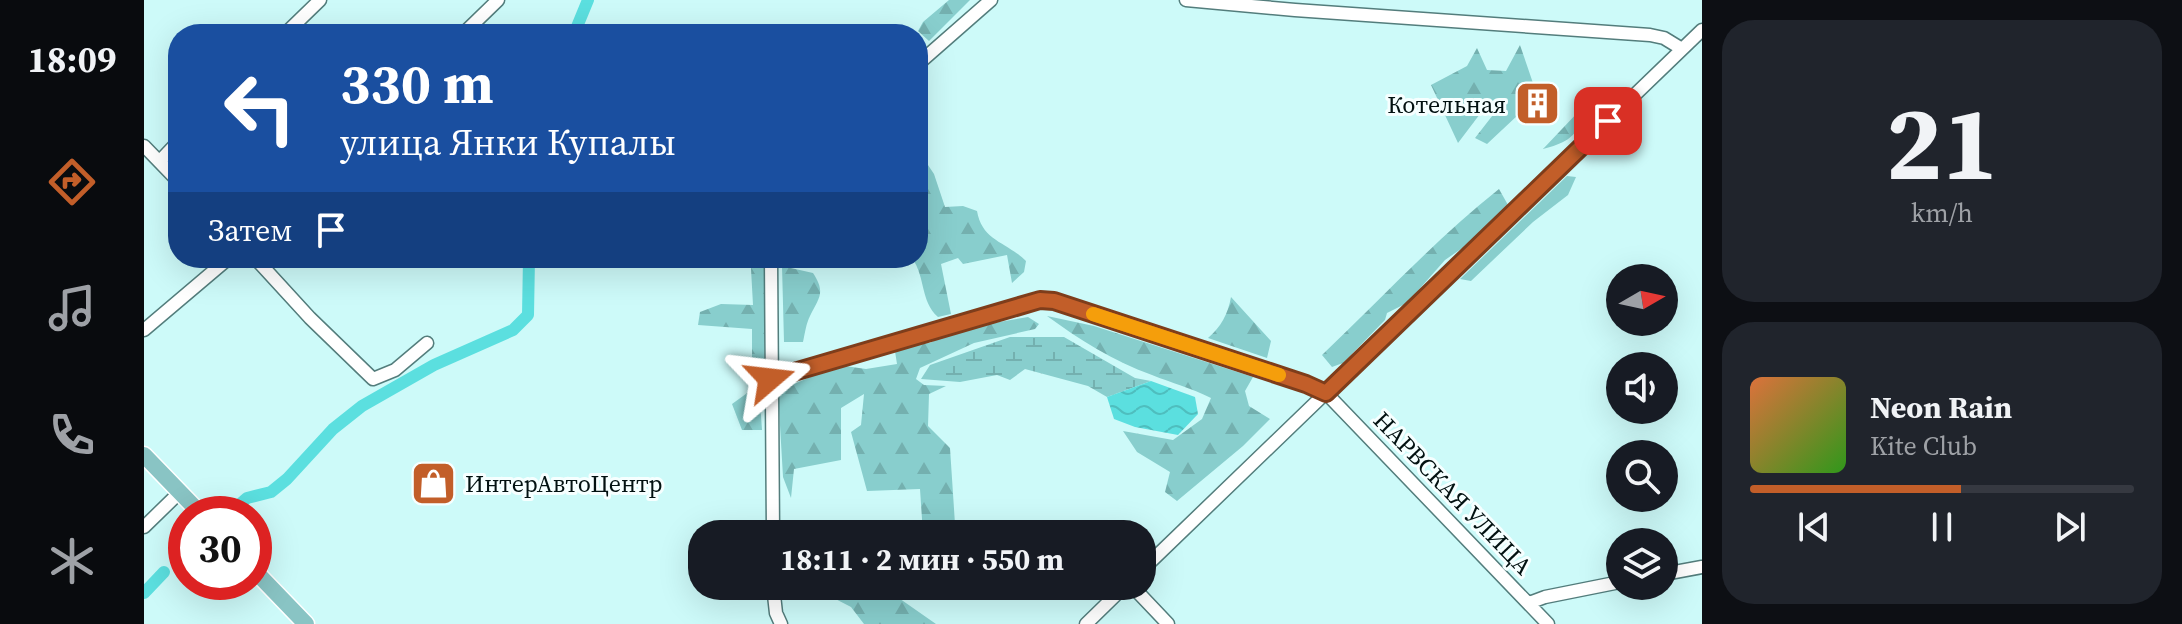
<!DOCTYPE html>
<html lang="ru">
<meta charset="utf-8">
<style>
:root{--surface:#171b24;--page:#20242c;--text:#f1f3f6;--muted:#9ea1a6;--line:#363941;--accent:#c25e29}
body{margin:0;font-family:"Source Serif 4",serif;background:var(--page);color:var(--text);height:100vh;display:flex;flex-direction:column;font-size:30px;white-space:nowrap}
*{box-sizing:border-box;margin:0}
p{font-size:26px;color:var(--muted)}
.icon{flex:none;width:44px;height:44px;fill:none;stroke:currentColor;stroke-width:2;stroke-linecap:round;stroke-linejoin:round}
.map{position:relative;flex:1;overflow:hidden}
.details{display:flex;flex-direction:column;gap:20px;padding:20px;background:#0d0f14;width:480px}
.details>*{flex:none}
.banner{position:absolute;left:24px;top:24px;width:760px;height:244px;border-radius:32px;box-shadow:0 8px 32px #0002;background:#1a4fa0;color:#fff;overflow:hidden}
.needle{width:52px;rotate:81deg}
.fabs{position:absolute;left:1462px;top:264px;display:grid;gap:16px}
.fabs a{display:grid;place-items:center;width:72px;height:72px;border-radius:50%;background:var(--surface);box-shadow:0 8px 32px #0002;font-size:40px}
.speed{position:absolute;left:24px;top:496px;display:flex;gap:16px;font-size:40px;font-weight:700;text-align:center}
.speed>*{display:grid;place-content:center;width:104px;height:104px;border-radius:50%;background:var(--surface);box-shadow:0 8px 32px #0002;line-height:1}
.speed .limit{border:12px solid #d22;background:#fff;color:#111}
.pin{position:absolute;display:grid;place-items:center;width:68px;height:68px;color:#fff;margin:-34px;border-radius:16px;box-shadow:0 4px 12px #0006}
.me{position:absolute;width:88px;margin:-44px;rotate:73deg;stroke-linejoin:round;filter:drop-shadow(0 0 6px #0008)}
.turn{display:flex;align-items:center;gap:28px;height:168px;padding:0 40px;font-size:36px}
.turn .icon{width:104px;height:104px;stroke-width:2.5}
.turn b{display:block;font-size:56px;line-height:68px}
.then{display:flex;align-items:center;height:76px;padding:0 40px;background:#0003;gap:16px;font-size:30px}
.details .widget{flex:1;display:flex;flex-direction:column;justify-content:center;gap:12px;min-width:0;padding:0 28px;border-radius:32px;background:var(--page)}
.details .dial{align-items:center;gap:0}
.dial b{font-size:104px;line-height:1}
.song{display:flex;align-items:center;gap:24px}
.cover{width:96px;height:96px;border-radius:12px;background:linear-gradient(135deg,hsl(20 70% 55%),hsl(110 70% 35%))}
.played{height:8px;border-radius:4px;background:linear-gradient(90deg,var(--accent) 55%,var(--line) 55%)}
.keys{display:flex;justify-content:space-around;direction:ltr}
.trip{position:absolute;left:544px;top:520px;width:468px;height:80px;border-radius:32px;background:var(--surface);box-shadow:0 8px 32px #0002;font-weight:700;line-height:80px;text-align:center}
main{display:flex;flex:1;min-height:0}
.tab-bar{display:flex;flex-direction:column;width:144px;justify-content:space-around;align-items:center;background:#090b0e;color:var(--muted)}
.tab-bar .icon{width:56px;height:56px}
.tab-bar .current{color:var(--accent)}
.tab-bar b{font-size:36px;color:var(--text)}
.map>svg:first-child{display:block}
.forest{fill:url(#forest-firs)}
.wetland{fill:url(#wetland-marsh)}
.water{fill:url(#water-waves)}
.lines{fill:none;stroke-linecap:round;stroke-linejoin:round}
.canal{stroke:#5bdfdf;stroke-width:12}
.minor-casing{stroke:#537d7c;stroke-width:15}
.major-casing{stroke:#fff;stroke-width:19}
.minor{stroke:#fff;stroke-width:12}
.major{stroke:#89c4c4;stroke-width:16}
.route-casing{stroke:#7e3d1b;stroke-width:20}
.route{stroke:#c25e29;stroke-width:14}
.slow{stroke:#f59e0b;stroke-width:14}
.labels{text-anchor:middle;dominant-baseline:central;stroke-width:6;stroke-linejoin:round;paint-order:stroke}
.poi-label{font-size:24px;fill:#021111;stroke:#f6ffff;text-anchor:end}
.street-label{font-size:24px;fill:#021111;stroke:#f6ffff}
</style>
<main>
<nav class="tab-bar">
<b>18:09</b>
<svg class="icon current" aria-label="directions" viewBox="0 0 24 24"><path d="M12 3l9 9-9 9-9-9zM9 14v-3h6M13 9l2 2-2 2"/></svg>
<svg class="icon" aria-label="music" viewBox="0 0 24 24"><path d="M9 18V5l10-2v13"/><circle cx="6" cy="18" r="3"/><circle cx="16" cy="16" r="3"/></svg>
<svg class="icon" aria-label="phone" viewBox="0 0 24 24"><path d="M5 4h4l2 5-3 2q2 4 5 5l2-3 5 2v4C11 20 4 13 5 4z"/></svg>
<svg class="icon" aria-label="climate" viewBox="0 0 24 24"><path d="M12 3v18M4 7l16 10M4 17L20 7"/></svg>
</nav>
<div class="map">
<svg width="1558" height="624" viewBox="0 0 1558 624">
<defs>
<pattern id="forest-firs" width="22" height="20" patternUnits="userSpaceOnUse" patternTransform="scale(2)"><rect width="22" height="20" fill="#88cecd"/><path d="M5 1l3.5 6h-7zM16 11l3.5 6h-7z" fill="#74b0af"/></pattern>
<pattern id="wetland-marsh" width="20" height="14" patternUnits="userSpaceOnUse" patternTransform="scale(2)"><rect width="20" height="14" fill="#88cecd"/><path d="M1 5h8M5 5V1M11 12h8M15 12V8" fill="none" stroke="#74b0af"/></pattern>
<pattern id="water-waves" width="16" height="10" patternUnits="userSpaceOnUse" patternTransform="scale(2)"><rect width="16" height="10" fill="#5bdfdf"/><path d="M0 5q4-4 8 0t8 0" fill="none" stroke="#4ebebe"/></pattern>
</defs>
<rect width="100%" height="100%" fill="#cdfaf9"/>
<path class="forest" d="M805,0H826L785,41L774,31L779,22Z
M1376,45L1390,86L1391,104L1374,115L1343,144L1331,138L1352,111L1339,110L1314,143L1287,85L1323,66L1333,48L1343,70L1362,71Z
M1441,98L1453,104L1456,115L1439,118C1432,138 1419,144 1399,149L1436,110Z
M774,150L790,174L801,207L819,206L833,211C838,241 863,242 882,261L880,272L868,283L863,255L819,264L814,258L797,264L807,314L794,317C776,301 782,278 768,258H774Z
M1423,176L1432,177L1424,195L1389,222L1327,281L1316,279Z
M1355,189L1364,205L1343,231L1301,260L1263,303L1243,313L1241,320L1199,363L1188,367L1178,355C1237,299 1292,239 1355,189Z
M609,258H623L620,363L608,361V329L554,325L556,312L577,304L609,305L607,269Z
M638,266L669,273C682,293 675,297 666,316C662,324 661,333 659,342H640Z
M1087,297L1127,341L1123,358L1064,338C1077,327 1084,314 1087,297Z
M903,316L950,326L1109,377L1101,391L1105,406L1126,419L1099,446L1033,501L1021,492L1026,472L993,452L979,431L1029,440L1058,419L1067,398C1047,388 1028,383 1008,375C969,361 936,340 903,316Z
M884,317L895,324L891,329L830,343L776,368L772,379L780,385L802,386L785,394L784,426L806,448L811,524L816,534H779L776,489L723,491L707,432L717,425L720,394L697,408V460L650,469L647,498L639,477L634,391L694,365L722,369L753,364L750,345L786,343L809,330Z
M606,391L616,401L618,430H598L588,404Z
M677,586H740L739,587L792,624H720L707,607L678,592Z"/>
<path class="wetland" d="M866,337H920L991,378L1007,381L963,397L944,386L881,369L866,380L853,375L816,382L777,379L786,365Z"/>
<path class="water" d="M1007,381L1051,397L1054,414L1034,435L991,427L970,419L963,397Z"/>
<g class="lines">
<path class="canal" d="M430,34L444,0
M88,511L103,498L127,492L143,479L189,429L218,406L290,365L369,330L384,315L385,258
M0,593L20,572"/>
<defs>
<path id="minor" d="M1042,0L1151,10L1506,35L1520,38L1538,49
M141,34L176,0
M319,34L354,0
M774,64L847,0
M0,146L34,181
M16,161L34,142
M111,258L166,318L229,379L251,370L283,343
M627,258L629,534
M0,330L85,258
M626,379L880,303L910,301L1162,384L1182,393L1404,624
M0,527L36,492
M998,570L1558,30
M1520,574L1558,567
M629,586L632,613L637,624
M988,586L1024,624
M1385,603L1401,597L1476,582
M942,624L981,586"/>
<path id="major" d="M0,455L57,514
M110,570L162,624"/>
</defs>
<use href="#minor" class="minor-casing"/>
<use href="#major" class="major-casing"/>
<use href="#minor" class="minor"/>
<use href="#major" class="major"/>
</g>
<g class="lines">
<defs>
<path id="route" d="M626,379L896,300L910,301L1162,384L1182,393L1464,121"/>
</defs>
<use href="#route" class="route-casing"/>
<use href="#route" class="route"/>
<path class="slow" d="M949,314L1135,375"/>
</g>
<defs>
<symbol id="building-square" viewBox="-11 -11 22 22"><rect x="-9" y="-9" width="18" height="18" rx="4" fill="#c25e29" stroke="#f6ffff"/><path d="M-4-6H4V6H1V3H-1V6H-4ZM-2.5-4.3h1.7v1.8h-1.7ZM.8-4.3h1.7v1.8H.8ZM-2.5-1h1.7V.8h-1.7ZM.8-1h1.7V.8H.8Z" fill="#fff"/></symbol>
<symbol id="shop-square" viewBox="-11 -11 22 22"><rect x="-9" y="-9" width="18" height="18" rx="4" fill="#c25e29" stroke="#f6ffff"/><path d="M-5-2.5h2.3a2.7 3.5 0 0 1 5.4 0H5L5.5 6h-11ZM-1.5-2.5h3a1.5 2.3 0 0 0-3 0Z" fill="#fff"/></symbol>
</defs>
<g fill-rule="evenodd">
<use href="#building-square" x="1368" y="78" width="51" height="51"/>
<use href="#shop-square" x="264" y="458" width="51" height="51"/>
</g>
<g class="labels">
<g class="poi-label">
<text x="1362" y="104">Котельная</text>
<text x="321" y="483" text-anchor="start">ИнтерАвтоЦентр</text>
</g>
<g class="street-label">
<text transform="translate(1309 493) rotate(46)">НАРВСКАЯ УЛИЦА</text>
</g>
</g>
</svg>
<div class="fabs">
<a><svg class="needle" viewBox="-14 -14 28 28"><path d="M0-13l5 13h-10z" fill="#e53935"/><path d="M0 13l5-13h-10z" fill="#9ea1a6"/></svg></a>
<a><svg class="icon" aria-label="sound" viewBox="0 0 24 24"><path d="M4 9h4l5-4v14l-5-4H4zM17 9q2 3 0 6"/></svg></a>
<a><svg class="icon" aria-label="search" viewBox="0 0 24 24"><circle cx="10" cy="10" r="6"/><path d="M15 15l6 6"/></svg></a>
<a><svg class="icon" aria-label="layers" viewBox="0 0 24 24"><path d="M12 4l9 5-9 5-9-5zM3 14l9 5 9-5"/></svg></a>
</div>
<div class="speed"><div class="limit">30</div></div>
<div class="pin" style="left:1464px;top:121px;background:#d93025"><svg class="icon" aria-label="arrive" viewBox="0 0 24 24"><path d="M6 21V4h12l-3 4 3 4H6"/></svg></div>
<svg class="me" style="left:626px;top:379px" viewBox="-20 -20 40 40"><path d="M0-17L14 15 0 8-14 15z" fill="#c25e29" stroke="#fff" stroke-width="4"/></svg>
<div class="trip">18:11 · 2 мин · 550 m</div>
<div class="banner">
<div class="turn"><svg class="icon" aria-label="left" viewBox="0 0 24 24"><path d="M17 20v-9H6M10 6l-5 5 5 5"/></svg><div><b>330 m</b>улица Янки Купалы</div></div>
<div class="then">Затем<svg class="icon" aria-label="arrive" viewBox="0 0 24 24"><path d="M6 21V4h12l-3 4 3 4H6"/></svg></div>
</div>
</div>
<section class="details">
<div class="widget dial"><b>21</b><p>km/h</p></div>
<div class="widget">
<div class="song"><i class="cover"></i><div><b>Neon Rain</b><p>Kite Club</p></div></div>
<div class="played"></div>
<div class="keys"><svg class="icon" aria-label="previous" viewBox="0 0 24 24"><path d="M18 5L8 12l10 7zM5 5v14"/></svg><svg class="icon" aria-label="pause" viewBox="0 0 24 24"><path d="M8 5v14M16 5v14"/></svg><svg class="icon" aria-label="next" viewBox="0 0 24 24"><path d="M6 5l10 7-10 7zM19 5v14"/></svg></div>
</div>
</section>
</main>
